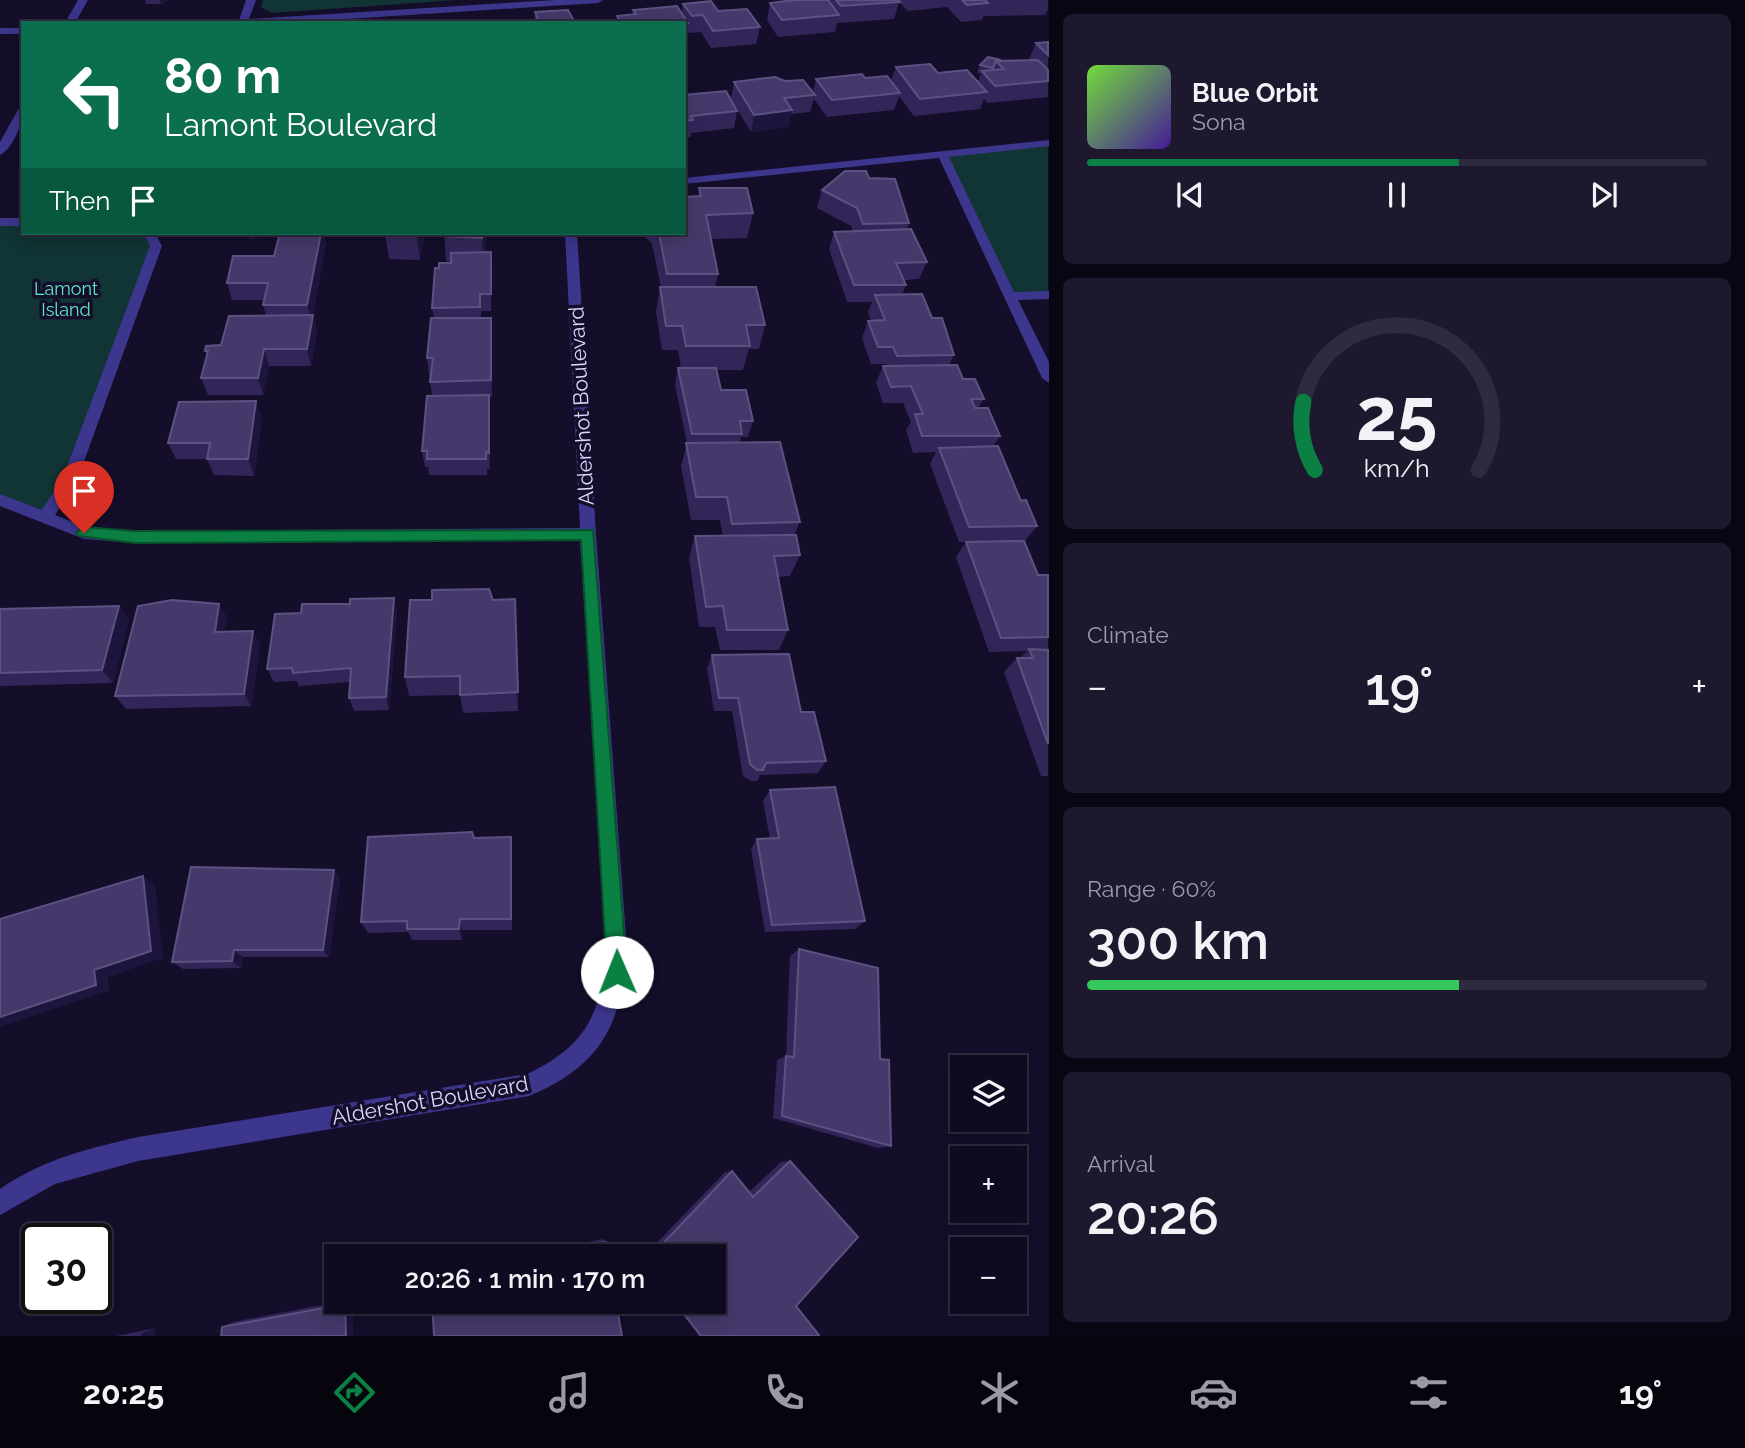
<!DOCTYPE html>
<meta charset="utf-8">
<style>
:root{--surface:#0f0a20;--page:#1d182d;--text:#f1f3f6;--muted:#9b9aa5;--line:#2f2b3e;--accent:#0b8043}
body{margin:0;font-family:Raleway,sans-serif;background:var(--page);color:var(--text);height:100vh;display:flex;flex-direction:column;font-size:26px;white-space:nowrap}
*{box-sizing:border-box;margin:0}
p{font-size:23px;color:var(--muted)}
.icon{flex:none;width:38px;height:38px;fill:none;stroke:currentColor;stroke-width:2;stroke-linecap:round;stroke-linejoin:round}
.map{position:relative;flex:1;overflow:hidden}
.sheet{display:flex;flex-direction:column;gap:14px;padding:14px;background:#080612;width:696px}
.sheet>*{flex:none}
.top-card{position:absolute;left:21px;top:21px;width:665px;height:214px;border-radius:0px;box-shadow:0 4px 18px #0003,0 0 0 2px var(--line);background:#0b6e4f;color:#fff;overflow:hidden}
.fabs{position:absolute;left:950px;top:1055px;display:grid;gap:14px}
.fabs a{display:grid;place-items:center;width:77px;height:77px;border-radius:0px;background:var(--surface);box-shadow:0 4px 18px #0003,0 0 0 2px var(--line);font-size:35px}
.speed{position:absolute;left:21px;top:1223px;display:flex;gap:14px;font-size:35px;font-weight:700;text-align:center}
.speed>*{display:grid;place-content:center;width:91px;height:91px;border-radius:50%;background:var(--surface);box-shadow:0 4px 18px #0003,0 0 0 2px var(--line);line-height:1}
.speed .limit{border:4px solid #111;border-radius:10px;background:#fff;color:#111}
.pin{position:absolute;display:grid;place-items:center;width:60px;height:60px;color:#fff;margin:-72px -30px;border-radius:50% 50% 50% 0;rotate:-45deg;box-shadow:0 0 7px #0007}
.pin .icon{rotate:45deg}
.me{position:absolute;width:77px;margin:-38px;rotate:359deg;stroke-linejoin:round;filter:drop-shadow(0 0 5px #0008)}
.turn{display:flex;align-items:center;gap:24px;height:147px;padding:0 28px;font-size:32px}
.turn .icon{width:91px;height:91px;stroke-width:2.5}
.turn b{display:block;font-size:49px;line-height:60px}
.then{display:flex;align-items:center;height:66px;padding:0 28px;background:#0003;gap:14px;font-size:26px}
.big{font-size:52px;font-weight:600;line-height:1.1}
.sheet .widget{flex:1;display:flex;flex-direction:column;justify-content:center;gap:10px;min-width:0;padding:0 24px;border-radius:10px;background:var(--page)}
.sheet .dial{align-items:center;gap:0}
.dial svg{height:182px;overflow:visible;fill:none;stroke:var(--line);stroke-width:7;stroke-linecap:round;text-anchor:middle}
.dial text{fill:var(--text);stroke:none}
.song{display:flex;align-items:center;gap:21px}
.cover{width:84px;height:84px;border-radius:10px;background:linear-gradient(135deg,hsl(100 70% 55%),hsl(260 70% 35%))}
.played{height:7px;border-radius:4px;background:linear-gradient(90deg,var(--accent) 60%,var(--line) 60%)}
.keys{display:flex;justify-content:space-around;direction:ltr}
.heat{display:flex;justify-content:space-between;align-items:center;font-size:38px;direction:ltr}
.charge{height:10px;border-radius:5px;background:linear-gradient(90deg,#34c759 60%,var(--line) 0)}
.trip{position:absolute;left:324px;top:1244px;width:402px;height:70px;border-radius:0px;background:var(--surface);box-shadow:0 4px 18px #0003,0 0 0 2px var(--line);font-weight:600;line-height:70px;text-align:center}
.dock{display:flex;height:112px;justify-content:space-around;align-items:center;background:#06040d;color:var(--muted)}
.dock .icon{width:49px;height:49px}
.dock .on{color:var(--accent)}
.dock b{font-size:32px;color:var(--text)}
main{display:flex;flex:1;min-height:0}
.map>svg:first-child{display:block}
.green{fill:#113434}
.lines{fill:none;stroke-linecap:round;stroke-linejoin:round}
.minor{fill:#3c368c;fill-rule:evenodd}
.wall{fill:#322659}
.shaded-wall{fill:#1e153e}
.building{fill:#44396a;stroke:#5c5282;stroke-width:2}
.route{fill:#0b8043;stroke:#07532c;stroke-width:2}
.labels{text-anchor:middle;dominant-baseline:central;stroke-width:7;stroke-linejoin:round;paint-order:stroke}
.far-park-label{font-size:18px;fill:#5ae9ca;stroke:#140e2a}
.street-label{font-size:21px;fill:#ddd7ff;stroke:#140e2a}
</style>
<main>
<div class="map">
<svg width="1049" height="1336" viewBox="0 0 1049 1336">
<rect width="100%" height="100%" fill="#140e2a"/>
<path class="green" d="M263,0H457L272,13L261,7Z
M1048,143V295L1009,296L942,153Z
M0,222H23V233H149L156,246L70,478L44,519L0,500Z"/>
<g class="lines">
<path class="minor" d="M78,0H88L75,23H65Z
M246,0H256L249,19L554,0H603L598,3L285,23H231L239,20Z
M0,28H23V34H0Z
M23,107C23,122 14,148 0,155V142L18,110Z
M1049,140V146L949,157L1014,292L1049,291V299L1018,300L1049,362V383L1042,378L939,158L684,184V178Z
M0,218H23V226H0Z
M143,233H155L162,246L78,478L55,515L85,527L135,531L580,528L565,233H577L596,534L626,936C625,1016 607,1064 529,1096L138,1161L55,1184L0,1215V1189C41,1160 90,1148 138,1137L527,1074C593,1043 604,1005 606,936L580,540L135,543L84,539L0,506V494L42,510L63,477L150,246Z"/>
</g>
<path class="wall" d="M145,0H169L161,4H146Z
M795,0H1048V9L1045,15L985,16L984,15L982,20L961,22L947,7L908,11L899,2L894,19L837,23L835,32L778,37L767,20L770,3Z
M683,4L718,11L760,27L756,44L711,48L701,32L689,33L687,30L686,40H684V23H617V16L632,15L633,10L682,13Z
M535,12L575,23H534Z
M1048,42V97L988,103L984,99L980,109L914,116L899,96L894,110L827,117L814,99L810,112L791,114L788,127L751,132L731,99L734,82L813,92L816,79L865,78L891,81L896,67L938,73L978,81L981,74L977,73L980,65L1000,61L1029,60V59L1036,43Z
M684,95L737,111L734,128L691,133V137L684,138Z
M869,178L909,223L907,229L927,262L919,279L904,280L906,285L902,295L932,318L954,355L949,365L984,399L978,408L1000,436L993,446L1021,501L1037,526L1025,541L969,542L1038,575H1048V776H1041L1004,672L1017,658H1020L1027,651L989,652L956,557L966,542H959L930,464L936,452L913,453L906,430L911,422L903,403H883L876,383L883,366H887L886,364H871L862,338L868,321H871L868,312L872,302H847L829,249L834,232L853,231L851,226L817,208L822,190Z
M699,188L753,213L747,238L711,239L718,274L715,287L765,325L759,349H749L743,370H717L721,390L753,421L748,437H741L740,442L800,522L794,535L800,555L790,576L778,577L788,630L779,650H720L715,627H699L689,558L695,536H723L720,520H691L681,466L687,443L675,385L678,368H681L678,350H662L656,312L660,287H661L652,244L643,235V233H684L698,196Z
M280,233H324L326,243L313,315L317,332L311,366H269L263,395H208L201,378L207,356L205,351L221,345L266,315L263,305L264,300H232L227,283L274,256Z
M425,233L420,260L389,259L385,234Z
M435,233H487L485,252L492,269L491,311H481V318H491V335L492,397H489L490,469H487V475H429L428,467H425L422,451L432,395L430,382L431,375H429L427,358L434,318L432,308L439,268L451,263V261H446L444,233Z
M262,417L254,476L214,475L207,459H176L168,443Z
M515,599L518,711L463,713L460,695L409,696L405,677L493,600Z
M219,604L227,618L224,632L253,631L260,645L251,706L126,709L115,696Z
M0,609L129,620L113,683L0,686Z
M397,612L389,710L354,711L349,698L350,682L299,686L297,681L274,682L267,669Z
M712,655L801,712L826,761L818,773L760,775L757,781H751L743,776L732,711H714L707,668Z
M770,790L865,921L855,929L765,932L751,849L757,839H770L763,801Z
M474,838L512,851V930H462V940H412L408,932L368,933L361,922Z
M334,870L340,879L329,957H243L241,968L183,969L172,962Z
M799,949L880,1059L891,1146L878,1148L773,1118L777,1060L786,1056L790,956Z
M790,1161L796,1306L819,1336H699L673,1302H714V1256H644L725,1172L732,1171L749,1192L781,1162Z
M603,1239L606,1242L532,1256V1253Z
M337,1302H352L353,1336H221L222,1327L233,1322Z
M155,1328V1336H116Z"/>
<path class="shaded-wall" d="M160,0H169L161,4Z
M792,110L788,127L751,132L754,115Z
M248,233H276L250,240Z
M321,233H324L326,243L313,315L317,332L311,366L307,349L312,322L307,305Z
M418,233H425L420,260L417,235Z
M483,233H487L483,262L482,238Z
M491,252L492,269L491,311Z
M264,349L269,366L263,395L258,378Z
M489,395L490,412V469L489,453Z
M256,401L262,417L254,476L248,459Z
M394,598L397,612L389,710L386,697Z
M219,604L227,618L222,646L215,632Z
M119,606L129,620L113,683L102,670Z
M253,631L260,645L251,706L244,694Z
M334,870L340,879L329,957L323,950Z
M143,876L155,885L163,958L108,977L109,991L0,1027V1017L94,970Z
M460,919L462,930V940L459,929Z
M234,950L243,957L241,968L232,961Z
M347,1302H352L353,1336H346L345,1304Z
M155,1328V1336H141V1334Z"/>
<path class="building" d="M795,0H828L839,15L782,20L770,3Z
M836,0H898L900,2L841,6Z
M962,0H985L988,3L967,5Z
M711,1L718,11L747,9L760,27L713,31L703,15L692,16L683,4Z
M677,6L688,23H621L617,16L636,14L633,10Z
M568,10L575,23H539L535,12Z
M1048,42V55L1036,43Z
M988,57L1001,60L996,61L993,68L980,65Z
M1038,60L1048,70V81L995,86L982,71L1004,69L996,61Z
M930,64L938,73L967,70L987,92L920,99L896,67Z
M862,74L865,78L887,76L900,93L832,100L816,79Z
M775,77L785,81L803,80L815,95L784,98L792,110L754,115L734,82Z
M726,91L737,111L691,116L693,120L684,121V95Z
M845,171H866L869,178L895,179L909,223L863,224L857,208L822,190Z
M699,188H747L753,213L706,215L718,274H667L659,233H684V197L701,196Z
M911,229L927,262L896,263L906,285H854L834,232Z
M280,233H321L307,305H263L268,283H227L233,256H274Z
M386,233H418L417,235L385,234Z
M444,233H483L482,238L444,236Z
M491,252V294H480V307L432,308L435,268H439V263H451V253Z
M660,287H756L765,325H746L750,346H686L682,326H666Z
M922,294L932,318H942L954,355L897,356L893,347H878L868,321L885,320L875,295Z
M313,315L307,349H264L258,378H201L208,351H205L206,346L221,345L229,316Z
M431,318H491V380L430,382L433,358H427Z
M957,365L963,379H975L984,399H971L975,408H988L1000,436H922L915,414H923L911,386L891,387L883,366Z
M678,368H716L721,390H746L753,421H740L742,434H692Z
M489,395V453L486,452V459H427V451H422L427,396Z
M256,401L248,459H207L210,443H168L179,402Z
M780,442L800,522L732,524L727,497H696L686,443Z
M998,446L1021,501L1026,500L1037,526L969,527L939,448Z
M796,535L800,555L774,556L788,630H727L723,606L706,607L695,536Z
M1024,541L1038,575H1048V637L1001,638L966,542Z
M489,589L493,600L515,599L518,692L460,695V676L405,677L410,600H432V590Z
M394,598L386,697L349,698L351,668L293,673L292,668L267,669L275,614L301,613L302,604H350V599Z
M172,600L219,604L215,632L253,631L244,694L115,696L138,606Z
M119,606L102,670L0,673V609Z
M1029,649L1048,650V744L1017,658H1033Z
M789,654L801,712H814L826,761L766,763L763,770H757L750,764L738,698H719L712,655Z
M835,787L865,921L772,925L757,839L779,838L770,790Z
M472,832L474,838L511,837V919H460L459,929H407V921L361,922L368,837Z
M191,867L334,870L323,950H234L232,961L172,962Z
M143,876L151,951L94,970L96,985L0,1017V919Z
M799,949L878,968L880,1059L889,1060L891,1146L782,1116L786,1056L794,1057Z
M790,1161L858,1237L796,1306L819,1335V1336H701L675,1302H714V1256H651L732,1171L753,1197Z
M606,1242L608,1256H532Z
M432,1302H616L622,1336H434Z
M345,1304L346,1336H221L222,1327Z"/>
<path class="route" d="M84,527L135,531L593,530L627,972L624,978L617,981L610,978L607,972L581,540L135,543L79,536L76,533Z"/>
<g class="labels">
<g class="far-park-label">
<text x="66" y="288">Lamont<tspan x="66" dy="21">Island</tspan></text>
</g>
<g class="street-label">
<text transform="translate(581 406) rotate(-93)">Aldershot Boulevard</text>
<text transform="translate(430 1100) rotate(-10)">Aldershot Boulevard</text>
</g>
</g>
</svg>
<div class="fabs">
<a><svg class="icon" aria-label="layers" viewBox="0 0 24 24"><path d="M12 4l9 5-9 5-9-5zM3 14l9 5 9-5"/></svg></a>
<a>+</a>
<a>−</a>
</div>
<div class="speed"><div class="limit">30</div></div>
<div class="pin" style="left:84px;top:533px;background:#d93025"><svg class="icon" aria-label="arrive" viewBox="0 0 24 24"><path d="M6 21V4h12l-3 4 3 4H6"/></svg></div>
<svg class="me" style="left:617px;top:972px" viewBox="-20 -20 40 40"><circle r="19" fill="#fff"/><path d="M0-13L10 11 0 6-10 11z" fill="#0b8043"/></svg>
<div class="trip">20:26 · 1 min · 170 m</div>
<div class="top-card">
<div class="turn"><svg class="icon" aria-label="left" viewBox="0 0 24 24"><path d="M17 20v-9H6M10 6l-5 5 5 5"/></svg><div><b>80 m</b>Lamont Boulevard</div></div>
<div class="then">Then<svg class="icon" aria-label="arrive" viewBox="0 0 24 24"><path d="M6 21V4h12l-3 4 3 4H6"/></svg></div>
</div>
</div>
<section class="sheet">
<div class="widget">
<div class="song"><i class="cover"></i><div><b>Blue Orbit</b><p>Sona</p></div></div>
<div class="played"></div>
<div class="keys"><svg class="icon" aria-label="previous" viewBox="0 0 24 24"><path d="M18 5L8 12l10 7zM5 5v14"/></svg><svg class="icon" aria-label="pause" viewBox="0 0 24 24"><path d="M8 5v14M16 5v14"/></svg><svg class="icon" aria-label="next" viewBox="0 0 24 24"><path d="M6 5l10 7-10 7zM19 5v14"/></svg></div>
</div>
<div class="widget dial"><svg viewBox="0 0 100 80">
<path d="M14 69A42 42 0 1 1 86 69"/>
<path d="M14 69A42 42 0 0 1 9 39" stroke="#0b8043"/>
<text x="50" y="56" font-size="32" font-weight="700">25</text>
<text x="50" y="72" font-size="11">km/h</text>
</svg></div>
<div class="widget"><p>Climate</p>
<div class="heat"><a>−</a><b class="big">19°</b><a>+</a></div>
</div>
<div class="widget"><p>Range · 60%</p><b class="big">300 km</b><div class="charge"></div></div>
<div class="widget"><p>Arrival</p><b class="big">20:26</b></div>
</section>
</main>
<nav class="dock">
<b>20:25</b>
<svg class="icon on" aria-label="directions" viewBox="0 0 24 24"><path d="M12 3l9 9-9 9-9-9zM9 14v-3h6M13 9l2 2-2 2"/></svg>
<svg class="icon" aria-label="music" viewBox="0 0 24 24"><path d="M9 18V5l10-2v13"/><circle cx="6" cy="18" r="3"/><circle cx="16" cy="16" r="3"/></svg>
<svg class="icon" aria-label="phone" viewBox="0 0 24 24"><path d="M5 4h4l2 5-3 2q2 4 5 5l2-3 5 2v4C11 20 4 13 5 4z"/></svg>
<svg class="icon" aria-label="climate" viewBox="0 0 24 24"><path d="M12 3v18M4 7l16 10M4 17L20 7"/></svg>
<svg class="icon" aria-label="car" viewBox="0 0 24 24"><path d="M5 17H2v-5l4-1 3-4h7l3 4 3 1v5h-3M9 17h6M6 11h13"/><circle cx="7" cy="17" r="2"/><circle cx="17" cy="17" r="2"/></svg>
<svg class="icon" aria-label="filters" viewBox="0 0 24 24"><path d="M4 7h16M4 17h16"/><circle cx="9" cy="7" r="2"/><circle cx="15" cy="17" r="2"/></svg>
<b>19°</b>
</nav>
